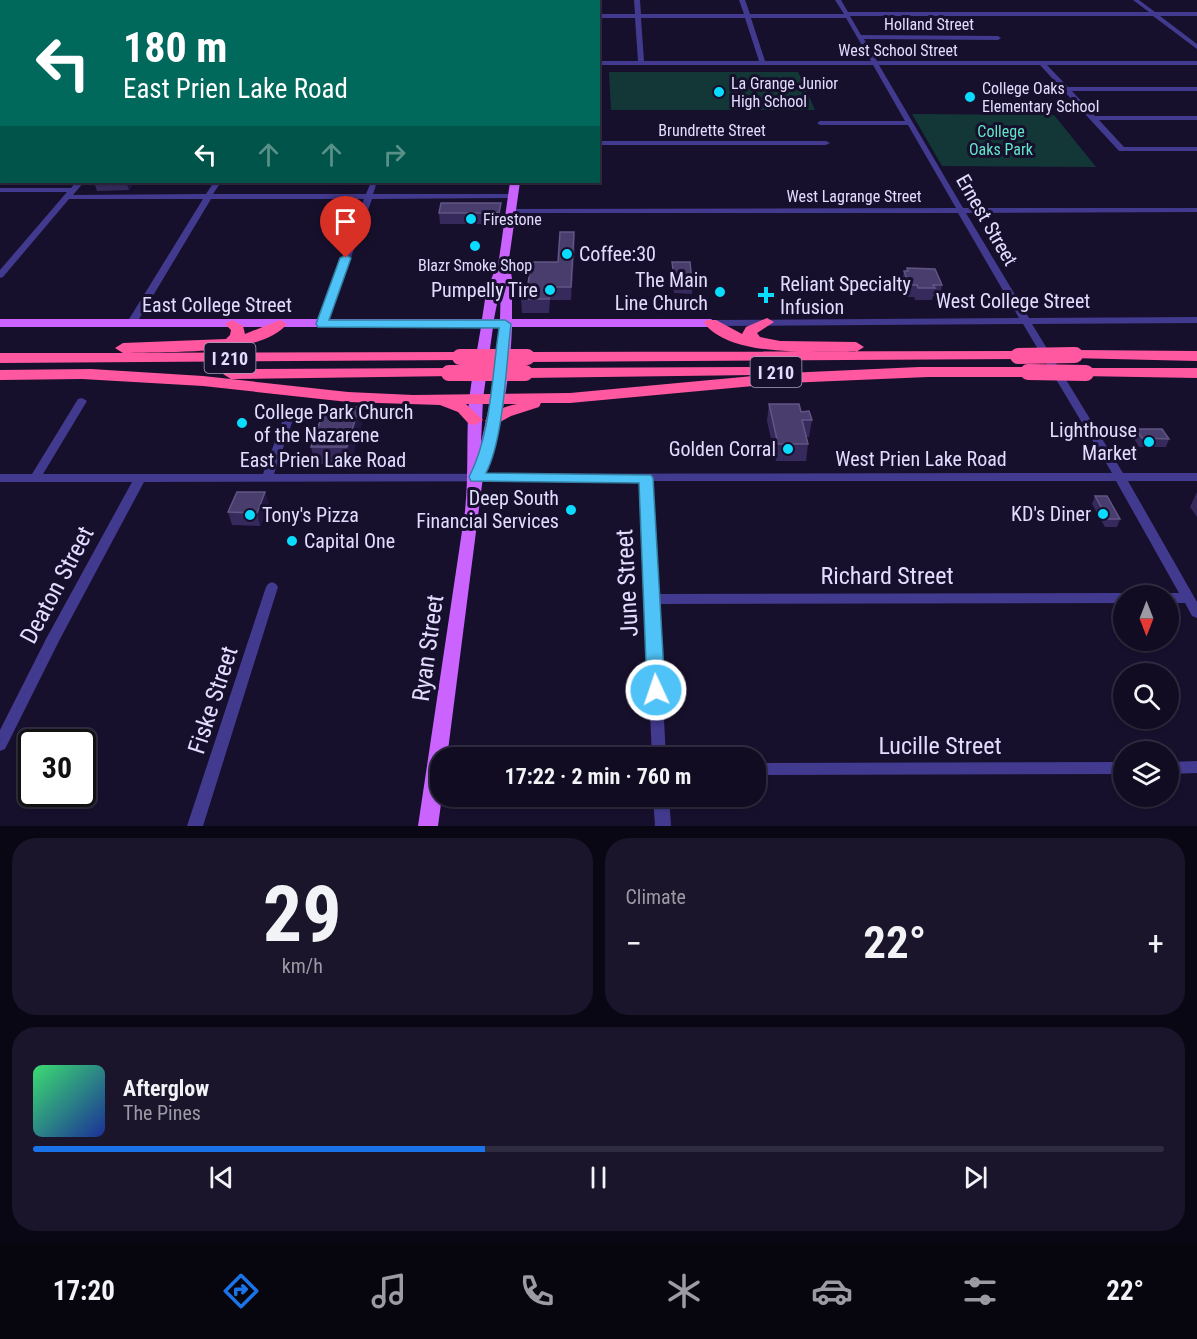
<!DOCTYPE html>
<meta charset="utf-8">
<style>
:root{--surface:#110c22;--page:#1a152a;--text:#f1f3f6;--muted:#9c9ba5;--line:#302c40;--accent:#1a73e8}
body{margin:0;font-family:"Roboto Condensed",sans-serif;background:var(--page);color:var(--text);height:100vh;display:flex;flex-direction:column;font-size:22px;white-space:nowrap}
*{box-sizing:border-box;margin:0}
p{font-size:20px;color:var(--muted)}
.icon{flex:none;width:33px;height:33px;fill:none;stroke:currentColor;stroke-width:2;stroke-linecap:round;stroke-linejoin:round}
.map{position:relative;height:826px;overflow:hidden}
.sheet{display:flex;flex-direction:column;gap:12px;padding:12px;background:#090713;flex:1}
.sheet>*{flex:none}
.hud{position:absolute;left:0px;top:0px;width:600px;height:183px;box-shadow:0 2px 4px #0004,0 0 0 2px var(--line);background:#00695c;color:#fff;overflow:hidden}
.needle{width:39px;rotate:180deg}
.tools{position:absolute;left:1113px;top:585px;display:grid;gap:12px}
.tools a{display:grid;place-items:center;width:66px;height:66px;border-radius:50%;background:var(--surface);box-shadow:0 2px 4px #0004,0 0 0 2px var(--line);font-size:30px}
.speed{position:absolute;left:18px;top:729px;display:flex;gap:12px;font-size:30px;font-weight:700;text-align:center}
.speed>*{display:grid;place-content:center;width:78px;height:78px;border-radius:50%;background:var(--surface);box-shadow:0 2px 4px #0004,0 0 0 2px var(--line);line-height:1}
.speed .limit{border:3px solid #111;border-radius:9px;background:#fff;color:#111}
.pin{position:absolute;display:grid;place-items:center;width:51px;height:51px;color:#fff;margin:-62px -26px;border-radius:50% 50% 50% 0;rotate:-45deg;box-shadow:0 0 6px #0007}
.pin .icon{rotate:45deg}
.me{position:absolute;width:66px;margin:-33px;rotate:357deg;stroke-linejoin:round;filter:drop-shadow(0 0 4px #0008)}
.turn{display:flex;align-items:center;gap:21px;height:126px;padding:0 24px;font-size:27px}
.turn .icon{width:78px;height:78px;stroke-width:2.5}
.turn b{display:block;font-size:42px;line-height:51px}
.lanes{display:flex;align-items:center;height:57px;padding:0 24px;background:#0003;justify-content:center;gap:30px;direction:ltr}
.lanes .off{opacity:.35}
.big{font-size:45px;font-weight:700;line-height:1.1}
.sheet .tile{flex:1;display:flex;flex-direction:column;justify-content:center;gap:9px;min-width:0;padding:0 21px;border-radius:24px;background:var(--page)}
.sheet .dial{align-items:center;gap:0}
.dial b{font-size:78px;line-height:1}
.song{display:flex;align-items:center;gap:18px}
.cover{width:72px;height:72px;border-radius:9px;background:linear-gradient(135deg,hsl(140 70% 55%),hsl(230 70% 35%))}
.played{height:6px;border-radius:3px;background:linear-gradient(90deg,var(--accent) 40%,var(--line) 40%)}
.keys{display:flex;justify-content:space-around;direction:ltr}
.heat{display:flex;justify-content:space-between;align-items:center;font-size:33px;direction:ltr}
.sheet .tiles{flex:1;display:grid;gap:12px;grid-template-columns:1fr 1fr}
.tile:last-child{grid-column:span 2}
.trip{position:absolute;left:430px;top:747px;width:336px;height:60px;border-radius:24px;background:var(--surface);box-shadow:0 2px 4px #0004,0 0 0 2px var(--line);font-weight:700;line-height:60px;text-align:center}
.tabs{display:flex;height:96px;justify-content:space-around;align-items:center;background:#07050e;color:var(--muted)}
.tabs .icon{width:42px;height:42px}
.tabs .active{color:var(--accent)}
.tabs b{font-size:27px;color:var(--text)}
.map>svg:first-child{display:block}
.green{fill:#133737}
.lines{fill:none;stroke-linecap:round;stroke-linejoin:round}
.minor{fill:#413a8e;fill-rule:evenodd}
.major{fill:#cb64ff;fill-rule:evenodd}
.highway{fill:#ff58a1;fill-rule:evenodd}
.highway-bridge{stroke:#ff58a1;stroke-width:16}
.wall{fill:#352a5b}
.shaded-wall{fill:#211741}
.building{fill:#483d6d;stroke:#605684;stroke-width:1.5}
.route{fill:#4fc3f7;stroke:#337fa1;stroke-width:1.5}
.poi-dot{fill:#09dcff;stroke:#17102d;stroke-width:2}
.labels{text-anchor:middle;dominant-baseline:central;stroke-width:6;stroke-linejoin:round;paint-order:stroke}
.far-street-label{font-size:16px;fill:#e2ddff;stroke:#17102d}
.far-poi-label{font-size:16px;fill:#e2ddff;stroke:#17102d;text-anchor:start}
.far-park-label{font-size:16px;fill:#62e6ca;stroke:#17102d}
.shield{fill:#17102d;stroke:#a5a0c0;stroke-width:1.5}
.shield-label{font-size:18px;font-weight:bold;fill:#e2ddff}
.street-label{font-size:20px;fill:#e2ddff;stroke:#17102d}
.poi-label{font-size:20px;fill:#e2ddff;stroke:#17102d;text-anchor:end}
.near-street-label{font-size:24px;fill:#e2ddff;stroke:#17102d}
</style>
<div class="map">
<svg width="1197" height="826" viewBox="0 0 1197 826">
<rect width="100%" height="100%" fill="#17102d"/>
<path class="green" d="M609,72H798L815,110H611Z
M912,114L1054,115L1096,167L942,166Z"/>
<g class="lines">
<path class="minor" d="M75,0H81L74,2Z
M154,0H160L153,2Z
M233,0H239L233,2Z
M383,0H389L383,2Z
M634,0H640L641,14H744L739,0H745L750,14H844L835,0H841L848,12H1149L1133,0H1139L1155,12H1197V16H1160L1197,44V49L1153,16H850L861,35L998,36L1001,38L998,40L864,39L877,61H1197V65H1047L1068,87H1197V91H1072L1095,116H1197V120H1099L1124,147H1197V151H1119L1040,65H879L963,208H1197V212L966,213L1029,318L1197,317V323L1032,324L1123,473H1197V481H1128L1197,602V618L1192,616L1185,603H1168V596H1163L1168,593H1179L1116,481H652L658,594L1124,593L1129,596H1124V603L658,604L666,758H652L640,481L144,482L60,639L5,749L0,751V730L46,639L132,482H0V474H32L78,399L82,398L87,401L43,474H263L285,414L290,411L295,414L274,474L1112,473L1023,324L711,326L706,323L711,320L1019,318L958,213H508L507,211L511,209L956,208L908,125H820L817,123L820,121H905L873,65H598V61H638L635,18H598V14H635ZM641,18H745L759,61H644ZM751,18H846L871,61H765Z
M0,9H2V13H0Z
M2,60V64L0,65V61Z
M0,104H2V108H0Z
M598,141H826L830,143L826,145H598Z
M76,182H84L73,195L206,194L214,182H221L213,194H366L371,182H377L373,194H513L517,196L513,198L372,199L327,324L322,327L317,324L364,199H211L136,324L131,327L126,324L203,199H69L3,277L0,278V270L67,192H0V188H71Z
M272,582L276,584L278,587L203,826H187L266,587L268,584Z
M1197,761V773L1168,774V762Z
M1124,762V774L756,775V763Z
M653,796H669L671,826H655Z"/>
<path class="major" d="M536,0H542V2H536Z
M510,182H520L509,259L512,279V319H711L717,323L711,327H512C510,377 502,430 483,477L447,758H441L442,796L438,826H418L465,511C469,474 466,437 469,400C472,376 477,351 481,327H0V319H482L486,293L499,259ZM501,283L500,319H494ZM493,327H500L499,337L490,402L481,443L483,399Z"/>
<path class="highway" d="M767,318L774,322L757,333L760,337L780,341L856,342L864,347L856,352C815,350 732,359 704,323L706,320H716L742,334L746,327Z
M232,320L243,326L245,334L280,320L287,324C260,357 163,351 123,353L115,348L123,343L226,339L230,335L231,330L225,324Z
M1075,350L1197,351V361L1070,358L1067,355L1070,352Z
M1018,351L1023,353L1026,356L1023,359L527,362L519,357L527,352Z
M460,352L468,357L465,360L0,363V353Z
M749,367L755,369L757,372L755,375L525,378L517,373L525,368Z
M919,367H1028L1036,372L1028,377H928L787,383L570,403H541L539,407L511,416L493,426L485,421C493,410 504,407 517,404H466L483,420L475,425L469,424L458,412L440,405L348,402L203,386L82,379L0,380V370L91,369L203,376L348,392L413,395L570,393L787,373Z
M449,368L457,373L455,376L231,379L223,374L231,369Z
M1086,368H1197V378L1080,376L1078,373L1080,370Z"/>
<path class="highway-bridge" d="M1018,356L1075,355
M460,357H527
M1028,372L1086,373
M449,373H525"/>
</g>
<path class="wall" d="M94,182H134L129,190L97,191Z
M501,203V213L500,224H440L439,213Z
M574,232L575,245L571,300H550L549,313H522L521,299L527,292L558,262Z
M672,262L692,282V294L674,293L672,274Z
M907,268L942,285L940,296H933L932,300H915L914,297H907L902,282L904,271H906Z
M769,404L812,420L809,437H806L808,444L806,461H776L767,421Z
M362,423L350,464H315L311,447Z
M1136,429L1169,439L1166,447H1139L1133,437Z
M265,492L269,505L260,526L232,525L228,512Z
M1197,492V517L1190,507Z
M1095,496L1120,519L1117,527H1105L1092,504Z"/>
<path class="shaded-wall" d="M126,182H134L129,190Z
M501,203V213L500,224L499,213Z
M574,232L575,245L571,300V287Z
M359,407L362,423L350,464L347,447Z
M265,492L269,505L260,526L257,513Z"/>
<path class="building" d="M441,203H501L499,213H439Z
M560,232H574L571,287H550L549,299H521L522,292H527L531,262H558Z
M672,262H690L692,282H675Z
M907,268L935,269L942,285H933L935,288H918L917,285H909L904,271H908Z
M769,404H799L801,412L809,411L812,420H802L808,444H778Z
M325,407H359L347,447H311Z
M1136,429H1162L1169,439L1142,438Z
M237,492H265L257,513L228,512Z
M1095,496H1107L1120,519H1108Z"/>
<path class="route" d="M346,255L351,258L329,320H505L511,324C506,365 504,438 486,473L651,475L653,478L665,690L662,695L656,697L649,695L647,690L639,483L471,481L469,477C491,435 492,375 499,328L318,327L316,324L340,258Z"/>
<g class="poi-dot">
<circle cx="719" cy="92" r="6"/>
<circle cx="970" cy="97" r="6"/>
<circle cx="471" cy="219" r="6"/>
<circle cx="475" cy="246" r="6"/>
<circle cx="567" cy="254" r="6"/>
<circle cx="550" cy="290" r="6"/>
<circle cx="720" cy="292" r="6"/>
<path d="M763 286h6v6h6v6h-6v6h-6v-6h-6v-6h6z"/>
<circle cx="242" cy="423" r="6"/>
<circle cx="1149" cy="442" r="6"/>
<circle cx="788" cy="449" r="6"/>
<circle cx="571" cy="510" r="6"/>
<circle cx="1103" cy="514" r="6"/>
<circle cx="250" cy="515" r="6"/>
<circle cx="292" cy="541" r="6"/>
</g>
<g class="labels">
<g class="far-street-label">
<text x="929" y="24">Holland Street</text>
<text x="898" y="50">West School Street</text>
<text x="712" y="130">Brundrette Street</text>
<text x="854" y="196">West Lagrange Street</text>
</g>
<g class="far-poi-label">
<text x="731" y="83">La Grange Junior<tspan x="731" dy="18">High School</tspan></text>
<text x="982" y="88">College Oaks<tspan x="982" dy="18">Elementary School</tspan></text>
<text x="483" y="219">Firestone</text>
<text x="475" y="265" text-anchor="middle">Blazr Smoke Shop</text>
</g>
<g class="far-park-label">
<text x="1001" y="131">College<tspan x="1001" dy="18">Oaks Park</tspan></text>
</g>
<g class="shield">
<rect x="204.5" y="343" width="51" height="30" rx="4.5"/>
<rect x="750.5" y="357" width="51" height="30" rx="4.5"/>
</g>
<g class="shield-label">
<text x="230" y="358">I 210</text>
<text x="776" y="372">I 210</text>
</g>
<g class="street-label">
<text transform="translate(987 220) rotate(60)">Ernest Street</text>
<text x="1013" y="301">West College Street</text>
<text x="217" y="305">East College Street</text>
<text x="921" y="459">West Prien Lake Road</text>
<text x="323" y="460">East Prien Lake Road</text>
</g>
<g class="poi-label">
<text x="579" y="254" text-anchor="start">Coffee:30</text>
<text x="708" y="280">The Main<tspan x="708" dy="23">Line Church</tspan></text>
<text x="780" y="284" text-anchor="start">Reliant Specialty<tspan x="780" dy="23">Infusion</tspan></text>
<text x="538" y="290">Pumpelly Tire</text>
<text x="254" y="412" text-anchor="start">College Park Church<tspan x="254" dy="23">of the Nazarene</tspan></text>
<text x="1137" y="430">Lighthouse<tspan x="1137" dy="23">Market</tspan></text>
<text x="776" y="449">Golden Corral</text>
<text x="559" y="498">Deep South<tspan x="559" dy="23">Financial Services</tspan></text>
<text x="1091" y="514">KD's Diner</text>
<text x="262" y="515" text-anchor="start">Tony's Pizza</text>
<text x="304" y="541" text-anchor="start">Capital One</text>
</g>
<g class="near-street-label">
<text x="887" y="576">Richard Street</text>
<text transform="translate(627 583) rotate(-93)">June Street</text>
<text transform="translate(57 585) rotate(-62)">Deaton Street</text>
<text transform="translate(428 648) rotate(-82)">Ryan Street</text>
<text transform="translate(213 700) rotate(-72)">Fiske Street</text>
<text x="940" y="746">Lucille Street</text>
</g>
</g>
</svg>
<div class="tools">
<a><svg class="needle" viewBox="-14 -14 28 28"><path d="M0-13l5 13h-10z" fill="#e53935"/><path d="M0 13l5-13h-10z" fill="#9c9ba5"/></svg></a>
<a><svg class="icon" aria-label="search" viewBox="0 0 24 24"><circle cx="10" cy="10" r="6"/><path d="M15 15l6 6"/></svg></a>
<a><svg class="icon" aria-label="layers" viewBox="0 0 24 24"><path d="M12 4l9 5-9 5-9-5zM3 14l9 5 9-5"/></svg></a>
</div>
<div class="speed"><div class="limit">30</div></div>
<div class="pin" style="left:346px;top:258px;background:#d93025"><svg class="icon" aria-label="arrive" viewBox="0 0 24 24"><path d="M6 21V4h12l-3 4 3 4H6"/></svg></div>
<svg class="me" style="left:656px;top:690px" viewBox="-20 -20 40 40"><circle r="17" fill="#4fc3f7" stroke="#fff" stroke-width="3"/><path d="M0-11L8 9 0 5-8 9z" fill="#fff"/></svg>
<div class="trip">17:22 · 2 min · 760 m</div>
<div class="hud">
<div class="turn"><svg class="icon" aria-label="left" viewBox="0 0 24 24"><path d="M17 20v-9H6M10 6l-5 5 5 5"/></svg><div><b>180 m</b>East Prien Lake Road</div></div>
<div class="lanes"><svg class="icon" aria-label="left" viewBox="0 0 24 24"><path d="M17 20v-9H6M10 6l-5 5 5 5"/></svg><svg class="icon off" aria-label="ahead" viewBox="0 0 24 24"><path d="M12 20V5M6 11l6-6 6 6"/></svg><svg class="icon off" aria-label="ahead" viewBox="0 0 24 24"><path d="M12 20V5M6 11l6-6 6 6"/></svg><svg class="icon off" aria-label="right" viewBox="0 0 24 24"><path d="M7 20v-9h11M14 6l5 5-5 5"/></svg></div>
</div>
</div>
<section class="sheet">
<div class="tiles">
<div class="tile dial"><b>29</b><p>km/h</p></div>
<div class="tile"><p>Climate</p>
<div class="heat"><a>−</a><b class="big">22°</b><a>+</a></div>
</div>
<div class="tile">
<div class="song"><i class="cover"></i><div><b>Afterglow</b><p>The Pines</p></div></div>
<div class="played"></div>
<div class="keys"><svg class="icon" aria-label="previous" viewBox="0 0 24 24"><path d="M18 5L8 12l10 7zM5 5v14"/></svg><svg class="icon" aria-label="pause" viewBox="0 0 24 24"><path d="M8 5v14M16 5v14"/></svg><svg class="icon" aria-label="next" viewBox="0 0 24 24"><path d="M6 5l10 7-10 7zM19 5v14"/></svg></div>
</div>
</div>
</section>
<nav class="tabs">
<b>17:20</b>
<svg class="icon active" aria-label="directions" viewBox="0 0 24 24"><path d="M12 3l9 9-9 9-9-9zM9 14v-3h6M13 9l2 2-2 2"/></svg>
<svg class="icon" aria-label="music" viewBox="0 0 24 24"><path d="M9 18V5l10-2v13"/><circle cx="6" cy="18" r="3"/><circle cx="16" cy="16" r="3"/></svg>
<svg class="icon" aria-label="phone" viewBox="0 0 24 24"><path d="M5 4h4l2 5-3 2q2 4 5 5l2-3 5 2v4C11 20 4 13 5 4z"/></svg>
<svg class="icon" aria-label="climate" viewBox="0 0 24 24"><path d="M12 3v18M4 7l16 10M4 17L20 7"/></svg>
<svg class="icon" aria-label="car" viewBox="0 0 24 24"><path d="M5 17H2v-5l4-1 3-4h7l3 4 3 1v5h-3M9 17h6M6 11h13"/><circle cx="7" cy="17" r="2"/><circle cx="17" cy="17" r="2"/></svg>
<svg class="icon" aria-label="filters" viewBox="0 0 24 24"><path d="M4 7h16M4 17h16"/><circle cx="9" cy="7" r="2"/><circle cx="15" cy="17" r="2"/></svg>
<b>22°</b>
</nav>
